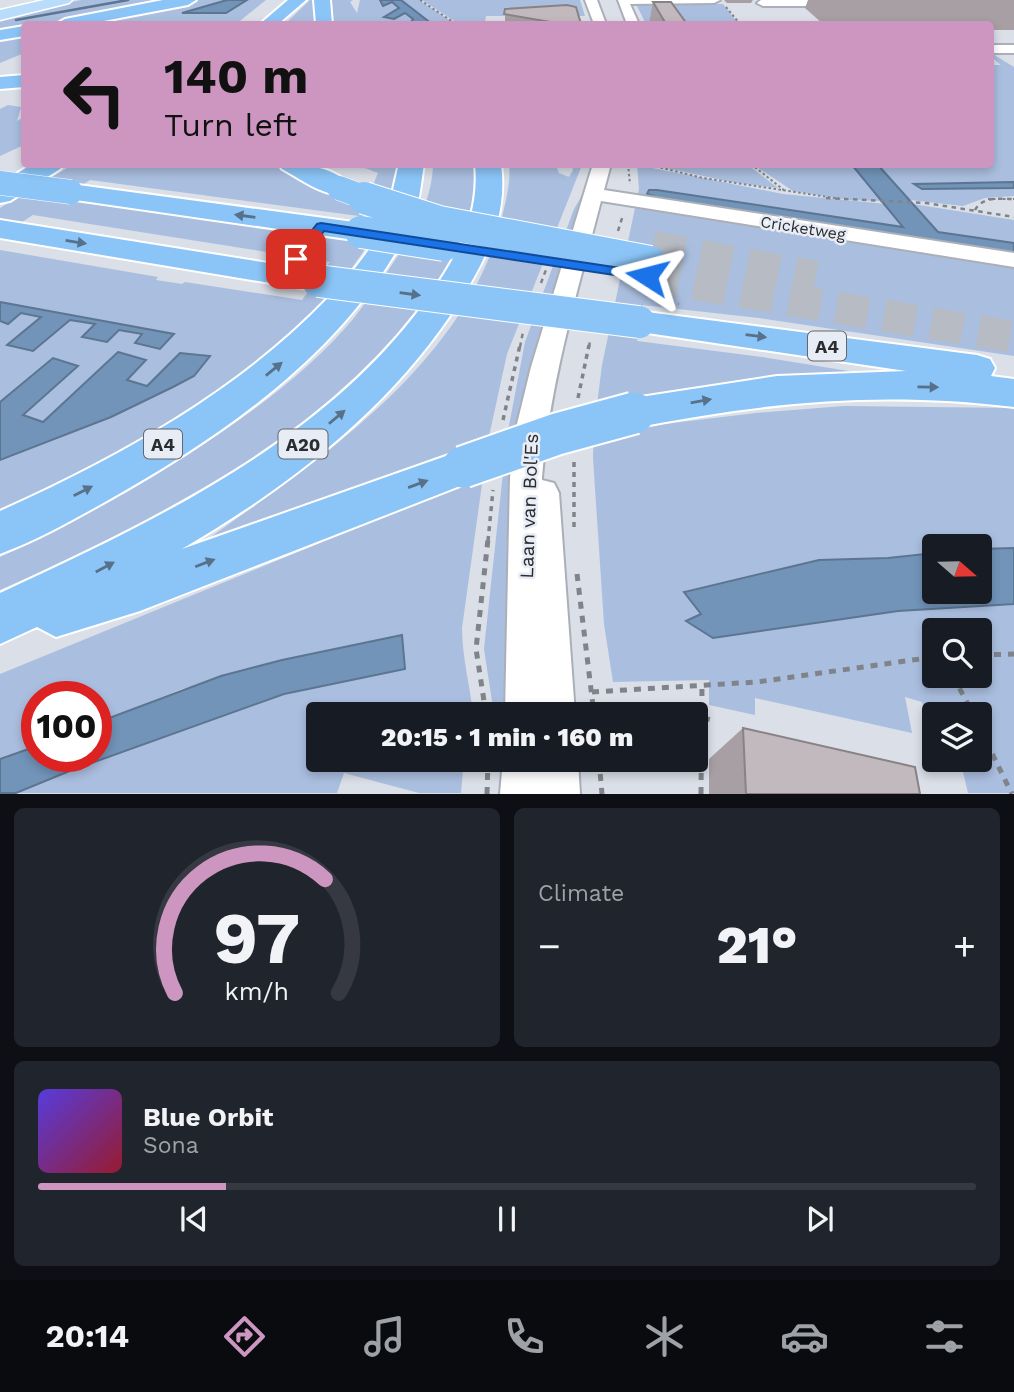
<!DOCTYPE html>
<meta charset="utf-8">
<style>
:root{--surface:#171b24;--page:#20242c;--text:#f1f3f6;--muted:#9ea1a6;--line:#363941;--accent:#cc96c0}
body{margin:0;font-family:"Work Sans",sans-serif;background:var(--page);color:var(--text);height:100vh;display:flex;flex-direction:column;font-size:26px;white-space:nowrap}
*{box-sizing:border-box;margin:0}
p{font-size:23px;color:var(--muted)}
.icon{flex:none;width:38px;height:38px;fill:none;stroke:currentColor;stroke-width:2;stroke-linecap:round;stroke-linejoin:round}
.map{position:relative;height:794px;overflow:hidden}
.sheet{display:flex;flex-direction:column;gap:14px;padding:14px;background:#0d0f14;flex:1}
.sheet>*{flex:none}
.banner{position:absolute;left:21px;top:21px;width:973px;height:147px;border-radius:7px;box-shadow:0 4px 10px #0003;background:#cc96c0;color:#111;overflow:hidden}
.needle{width:46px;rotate:110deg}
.buttons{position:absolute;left:922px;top:534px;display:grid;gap:14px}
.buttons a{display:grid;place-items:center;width:70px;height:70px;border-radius:7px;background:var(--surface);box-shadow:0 4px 10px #0003;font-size:35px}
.speed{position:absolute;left:21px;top:681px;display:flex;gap:14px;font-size:35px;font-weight:700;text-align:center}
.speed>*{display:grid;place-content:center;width:91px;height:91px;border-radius:50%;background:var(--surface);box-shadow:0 4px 10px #0003;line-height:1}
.speed .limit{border:10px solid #d22;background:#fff;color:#111}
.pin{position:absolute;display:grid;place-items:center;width:60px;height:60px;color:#fff;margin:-30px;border-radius:14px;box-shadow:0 4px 10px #0006}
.me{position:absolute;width:77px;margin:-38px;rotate:279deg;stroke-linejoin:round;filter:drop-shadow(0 0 5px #0008)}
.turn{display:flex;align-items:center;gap:24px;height:147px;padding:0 28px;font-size:32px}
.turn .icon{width:91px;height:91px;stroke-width:2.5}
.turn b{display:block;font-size:49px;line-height:60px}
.big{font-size:52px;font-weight:800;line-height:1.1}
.sheet .widget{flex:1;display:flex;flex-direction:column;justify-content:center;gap:10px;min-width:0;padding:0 24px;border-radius:10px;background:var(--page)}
.sheet .dial{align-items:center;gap:0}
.dial svg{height:182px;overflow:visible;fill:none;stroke:var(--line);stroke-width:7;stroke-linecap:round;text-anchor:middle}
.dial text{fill:var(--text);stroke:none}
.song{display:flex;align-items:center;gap:21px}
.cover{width:84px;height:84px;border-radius:10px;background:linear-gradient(135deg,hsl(250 70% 55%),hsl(350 70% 35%))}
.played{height:7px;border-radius:4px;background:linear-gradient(90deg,var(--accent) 20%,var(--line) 20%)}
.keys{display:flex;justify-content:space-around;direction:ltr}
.heat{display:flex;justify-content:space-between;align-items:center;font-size:38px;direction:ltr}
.sheet .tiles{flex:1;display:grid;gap:14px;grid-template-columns:1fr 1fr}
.widget:last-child{grid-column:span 2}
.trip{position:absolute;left:306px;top:702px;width:402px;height:70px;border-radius:7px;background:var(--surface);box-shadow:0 4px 10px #0003;font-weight:800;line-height:70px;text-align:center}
.dock{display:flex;height:112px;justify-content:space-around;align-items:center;background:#090b0e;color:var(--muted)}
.dock .icon{width:49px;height:49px}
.dock .current{color:var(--accent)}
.dock b{font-size:32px;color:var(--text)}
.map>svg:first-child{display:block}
.green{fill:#aabedf;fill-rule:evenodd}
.water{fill:#7294b9;stroke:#5c7590;stroke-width:2}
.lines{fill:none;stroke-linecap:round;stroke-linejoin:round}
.stream{stroke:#5c7590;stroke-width:2.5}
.highway-tunnel{stroke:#b7bbc3;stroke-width:32;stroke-dasharray:32 16;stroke-linecap:butt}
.minor-casing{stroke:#abafb8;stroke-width:4}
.major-casing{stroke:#fff;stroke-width:3}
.highway-casing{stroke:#fff;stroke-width:4}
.path-far3{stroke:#80848a;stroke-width:2;stroke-dasharray:2.5 2.5;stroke-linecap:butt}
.path-far2{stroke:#80848a;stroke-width:2.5;stroke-dasharray:4.5 4.5;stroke-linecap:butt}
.path-far1{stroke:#80848a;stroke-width:3.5;stroke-dasharray:5 5;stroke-linecap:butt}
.path{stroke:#80848a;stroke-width:5;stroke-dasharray:7 7;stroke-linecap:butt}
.minor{fill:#fff;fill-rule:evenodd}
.major{fill:#b9dcfa;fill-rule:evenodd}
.highway{fill:#8bc5f7;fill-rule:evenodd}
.highway-bridge-far2-casing{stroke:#fff;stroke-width:25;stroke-linecap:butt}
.highway-bridge-far1-casing{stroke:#fff;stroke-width:34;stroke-linecap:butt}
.highway-bridge-casing{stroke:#fff;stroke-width:45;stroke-linecap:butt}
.highway-bridge-far2{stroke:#8bc5f7;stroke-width:24}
.highway-bridge-far1{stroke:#8bc5f7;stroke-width:32}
.highway-bridge{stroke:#8bc5f7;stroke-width:41}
.wall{fill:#a79fa3}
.building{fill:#c2b9be;stroke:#888285;stroke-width:2}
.oneway{fill:#567189}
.route{fill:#1a73e8;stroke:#114b97;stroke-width:2}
.labels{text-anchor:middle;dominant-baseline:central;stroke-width:5;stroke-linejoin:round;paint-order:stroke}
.far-street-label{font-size:16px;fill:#2a2c2f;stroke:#e7ecf5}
.shield{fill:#e7ecf5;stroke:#63666a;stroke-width:2}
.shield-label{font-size:18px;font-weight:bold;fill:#2a2c2f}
.street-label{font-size:19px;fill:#2a2c2f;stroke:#e7ecf5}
</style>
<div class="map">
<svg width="1014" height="794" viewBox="0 0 1014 794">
<rect width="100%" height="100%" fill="#dadfe8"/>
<path class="green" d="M81,0H176L59,23L24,24V29L0,32V18Z
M199,0H227L184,13H226L247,0H266L236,24H78Z
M310,0H319L317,24H285Z
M331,0H353L350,2L357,13L360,0H380L383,6L392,2L399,9L384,16L394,19L405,13L414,20L410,24H333Z
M401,0H419L455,24H432Z
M422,0H580L585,16H486L485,22L459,24Z
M636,4H723L738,23L646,24Z
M24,38V53L0,63V41Z
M991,53L1014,67V182L917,183L922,189L1014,188V196L985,198L963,206L910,200L878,165L990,164L991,65H1001L991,57Z
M8,105L21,107L17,121L24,117V145L0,156V109Z
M72,165H283L328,189L373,185L378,173L357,165H403C400,184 391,201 382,219C312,358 138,450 0,512V460L111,417L210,357L180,353L147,386L126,380L146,361L118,352L42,422L22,415L53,359L0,402V321L8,324L21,313L42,317L7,345L33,351L70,320L96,323L83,337L118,330L142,335L136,343L173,334L0,302V250L158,277L156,280L182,284L185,282L302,300L330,262L33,215L0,236V208ZM90,180L359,216L346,237L63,197Z
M433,165H475C480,225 453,268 417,313C405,329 394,345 381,360C346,397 297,429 254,457C173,508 88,552 0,590V557C31,543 60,526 89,510C181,461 287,398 354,318C365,304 375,289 385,275C408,242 432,205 433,165Z
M509,165H556L559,173L569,177L573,170L572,165H582L507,354L488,441L462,628C462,657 470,685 473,714H318V760H464L461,793H419L344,773L337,793H16L72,770L284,694L405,669L402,635L182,689L96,723V696H37V746L0,759V674L464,484L188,553C306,469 467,367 502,217C506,201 511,181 509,165Z
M594,165L546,335L518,714H494L484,649L507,436L525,342L574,209L584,192Z
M637,165L783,194L886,204L904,227L650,190L1014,253V356L759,318L642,305L637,341L762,357L904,380L639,427L756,413L844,406L1014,408V548L980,549V546H934V553L888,558L819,560L685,591L701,615L687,622L713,638L898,611L1014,604V793H968L963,772L939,766L938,760H980V714H934V746L922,702L905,697L912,733L755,698V715L709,705V680L613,682L604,624L593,458L594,429L602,365L639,189ZM934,630H980V676H934Z
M653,165H748L778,188L731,182Z
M754,165H852L883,201L850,200L793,191Z
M913,204L1014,220V243L938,232Z"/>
<path class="water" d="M227,0H247L226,13H182Z
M380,0H401L432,24H410L413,19L405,13L394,19L384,17L399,8L392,2L383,6Z
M852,165H878L938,232L1014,243V253L656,197L647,194L649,190H657C739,203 821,214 903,227Z
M1014,182V188L922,189L914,184Z
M0,302L174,334L160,349L135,343L142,334L119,330L107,342L82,337L95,324L70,320L33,351L7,345L41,317L21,313L8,324L0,321Z
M118,352L146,360L127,380L147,386L180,353L210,356L194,376L173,387L111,417L0,460V402L53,358L78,366L23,415L43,422Z
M1014,548V604L898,611L713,638L686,621L701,614L684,592L819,560L888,558L934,553V592H980V549Z
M402,635L405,669L284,694L72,770L16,793H0V759L37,746V756H96V723L221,676L282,660Z"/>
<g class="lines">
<path class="stream" d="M16,20L128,0"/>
<path class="highway-tunnel" d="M653,247L816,277
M647,276L1014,337"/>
<defs>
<path id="minor" d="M585,0H597L606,24H594Z
M618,0H720L714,3L630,4L639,24H627Z
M847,0L851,3L845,6H763L757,3L761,0Z
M990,45H1014V53H990Z
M593,164H611L604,190L1014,253V267L601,201C577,293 550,382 542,477V480L554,483L559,493L575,714H505L510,477L517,424L531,367Z
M321,221L328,223L331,227L292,280H276L273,275L276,270L314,223Z
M503,760H578L580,794H500Z"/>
<path id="major" d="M44,0H72L69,3L0,20V10Z"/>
<path id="highway" d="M163,0H196L188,5L88,24H56L65,19Z
M288,0H306L278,24H260Z
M314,0H330L332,24H316Z
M24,26V36L0,40V30Z
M24,75V87L0,89V77Z
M32,164H63L60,169L10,201L0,203V184Z
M279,164C302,164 337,166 352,188L348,194C326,199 301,179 282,169Z
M399,164H424C421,183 419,205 413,222C409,232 402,241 397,250C332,361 216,440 105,502C71,521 37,540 0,554V511C118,458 238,392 328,298C349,276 373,250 384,221C391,203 394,183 399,164Z
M475,164H501C508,215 487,257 461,299C393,407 291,485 182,549L463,450L478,455L484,467L478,479L140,611L56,637L37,627L0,644V593C157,520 330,439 432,292C459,253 480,213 475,164Z
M71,184L361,223L371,226L376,232L371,238L361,241L62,198L58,192L62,186Z
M0,220L318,271L329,274L334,281L329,288L318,291L0,238Z
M639,311L977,355L990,359L995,368L991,376L1014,379V407C880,391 766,402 634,428L620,424L614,413L620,402L634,398L777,376L906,371L627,330L622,322L627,314Z"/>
</defs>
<use href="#minor" class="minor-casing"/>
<use href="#major" class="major-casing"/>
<use href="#highway" class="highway-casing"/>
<path class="path-far3" d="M420,0L456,24
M726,7L740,24
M784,24H827
M628,164L630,184
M646,164L703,178L841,199
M751,164L785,191
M988,199H1014"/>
<path class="path-far2" d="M826,198L926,203L1014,217
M975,210C983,196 999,199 1014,199
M618,231L623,215
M541,283L547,267
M652,298L679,304
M520,347L523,332
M589,347L590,341"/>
<path class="path-far1" d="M578,398L589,345
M503,420L520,345
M574,462V531
M488,541L493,490"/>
<path class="path" d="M577,574L594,714
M980,655L1014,654
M953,676L973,714
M592,692L757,682L934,657
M486,714L476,649L488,539
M703,718L715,721
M980,729L1012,794
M599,760L602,794
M487,794L488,760
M701,794L702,685"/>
<use href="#minor" class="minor"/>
<use href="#major" class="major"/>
<use href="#highway" class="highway"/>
<defs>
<path id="highway-bridge-far2" d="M0,183L71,192
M339,188L369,199"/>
<path id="highway-bridge-far1" d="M364,198L439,222L650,262
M361,232L444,245
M318,281L639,322"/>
<path id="highway-bridge" d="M463,467L557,434L634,413"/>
</defs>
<use href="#highway-bridge-far2" class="highway-bridge-far2-casing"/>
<use href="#highway-bridge-far1" class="highway-bridge-far1-casing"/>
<use href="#highway-bridge" class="highway-bridge-casing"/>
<use href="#highway-bridge-far2" class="highway-bridge-far2"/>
<use href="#highway-bridge-far1" class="highway-bridge-far1"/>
<use href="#highway-bridge" class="highway-bridge"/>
</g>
<path class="wall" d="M724,0H753L751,3H727Z
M808,0H1014V30H990V24H823L805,8Z
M653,2L687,24H649Z
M505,9L581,24H505Z
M743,728L920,794H709V759Z"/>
<path class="building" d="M653,2H671L687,24H666Z
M567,5L576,7L581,24H562L504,14L505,9Z
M743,728L915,767L920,794H746Z"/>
<defs><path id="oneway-solid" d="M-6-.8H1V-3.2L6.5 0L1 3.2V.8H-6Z" transform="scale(1.75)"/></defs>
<g class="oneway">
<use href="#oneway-solid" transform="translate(245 216) rotate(-172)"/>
<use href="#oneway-solid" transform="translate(76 242) rotate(9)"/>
<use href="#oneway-solid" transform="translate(410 294) rotate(8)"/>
<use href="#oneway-solid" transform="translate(756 336) rotate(7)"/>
<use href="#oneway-solid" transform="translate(274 369) rotate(-39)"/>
<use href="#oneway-solid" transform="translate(928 387) rotate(1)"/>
<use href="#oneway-solid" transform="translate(701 401) rotate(-10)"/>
<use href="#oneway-solid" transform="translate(337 417) rotate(-40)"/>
<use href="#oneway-solid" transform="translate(418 484) rotate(-20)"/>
<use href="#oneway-solid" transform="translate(83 491) rotate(-27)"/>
<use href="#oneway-solid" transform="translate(205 563) rotate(-21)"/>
<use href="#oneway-solid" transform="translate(105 567) rotate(-28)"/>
</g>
<path class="route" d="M321,223L647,272L654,276L647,280L324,231L301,262H292V256L317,224Z"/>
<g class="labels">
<g class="far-street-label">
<text transform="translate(803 228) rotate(9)">Cricketweg</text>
</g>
<g class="shield">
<rect x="808" y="331.5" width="38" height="29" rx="5"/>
<rect x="144" y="429.5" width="38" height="29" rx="5"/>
<rect x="278.5" y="429.5" width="49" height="29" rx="5"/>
</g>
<g class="shield-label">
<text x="827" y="346">A4</text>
<text x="163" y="444">A4</text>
<text x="303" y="444">A20</text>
</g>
<g class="street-label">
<text transform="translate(529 506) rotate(-88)">Laan van Bol'Es</text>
</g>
</g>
</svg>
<div class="buttons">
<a><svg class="needle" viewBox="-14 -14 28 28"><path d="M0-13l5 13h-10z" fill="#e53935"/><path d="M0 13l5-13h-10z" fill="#9ea1a6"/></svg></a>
<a><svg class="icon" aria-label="search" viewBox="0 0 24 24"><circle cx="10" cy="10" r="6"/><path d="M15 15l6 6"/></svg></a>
<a><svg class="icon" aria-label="layers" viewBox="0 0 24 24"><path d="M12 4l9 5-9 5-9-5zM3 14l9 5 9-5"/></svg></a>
</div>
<div class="speed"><div class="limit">100</div></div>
<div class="pin" style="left:296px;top:259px;background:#d93025"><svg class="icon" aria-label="arrive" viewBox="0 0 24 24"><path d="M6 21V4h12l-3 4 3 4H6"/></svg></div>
<svg class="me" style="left:647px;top:276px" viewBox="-20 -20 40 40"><path d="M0-17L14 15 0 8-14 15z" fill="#1a73e8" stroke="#fff" stroke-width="4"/></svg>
<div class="trip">20:15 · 1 min · 160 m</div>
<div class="banner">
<div class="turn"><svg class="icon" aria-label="left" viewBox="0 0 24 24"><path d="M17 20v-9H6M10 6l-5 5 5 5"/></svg><div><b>140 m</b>Turn left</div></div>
</div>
</div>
<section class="sheet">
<div class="tiles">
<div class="widget dial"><svg viewBox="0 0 100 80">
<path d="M14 69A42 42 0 1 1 86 69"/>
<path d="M14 69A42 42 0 0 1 80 19" stroke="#cc96c0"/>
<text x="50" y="56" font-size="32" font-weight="700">97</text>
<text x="50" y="72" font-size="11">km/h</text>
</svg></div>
<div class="widget"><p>Climate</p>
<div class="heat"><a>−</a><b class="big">21°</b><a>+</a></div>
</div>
<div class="widget">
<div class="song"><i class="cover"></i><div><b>Blue Orbit</b><p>Sona</p></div></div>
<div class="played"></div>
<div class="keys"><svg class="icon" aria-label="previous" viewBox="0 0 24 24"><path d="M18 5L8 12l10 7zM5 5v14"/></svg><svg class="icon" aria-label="pause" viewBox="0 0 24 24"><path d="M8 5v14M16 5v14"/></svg><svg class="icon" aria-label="next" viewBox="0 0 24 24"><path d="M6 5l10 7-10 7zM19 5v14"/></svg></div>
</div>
</div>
</section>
<nav class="dock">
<b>20:14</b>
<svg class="icon current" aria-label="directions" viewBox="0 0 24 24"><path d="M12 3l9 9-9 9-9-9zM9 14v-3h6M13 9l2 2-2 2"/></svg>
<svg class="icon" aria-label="music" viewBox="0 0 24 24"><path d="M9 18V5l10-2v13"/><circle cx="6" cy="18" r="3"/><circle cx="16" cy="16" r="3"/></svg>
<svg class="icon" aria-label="phone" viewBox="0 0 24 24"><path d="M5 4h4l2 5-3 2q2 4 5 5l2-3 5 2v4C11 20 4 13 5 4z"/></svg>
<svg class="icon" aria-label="climate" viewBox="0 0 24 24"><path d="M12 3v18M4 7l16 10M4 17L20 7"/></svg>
<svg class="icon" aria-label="car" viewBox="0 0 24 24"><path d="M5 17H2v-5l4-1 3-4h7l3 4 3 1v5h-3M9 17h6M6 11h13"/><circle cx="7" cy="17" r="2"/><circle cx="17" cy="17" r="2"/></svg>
<svg class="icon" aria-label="filters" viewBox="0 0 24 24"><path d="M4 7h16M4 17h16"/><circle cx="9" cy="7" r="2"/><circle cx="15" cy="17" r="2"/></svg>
</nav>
